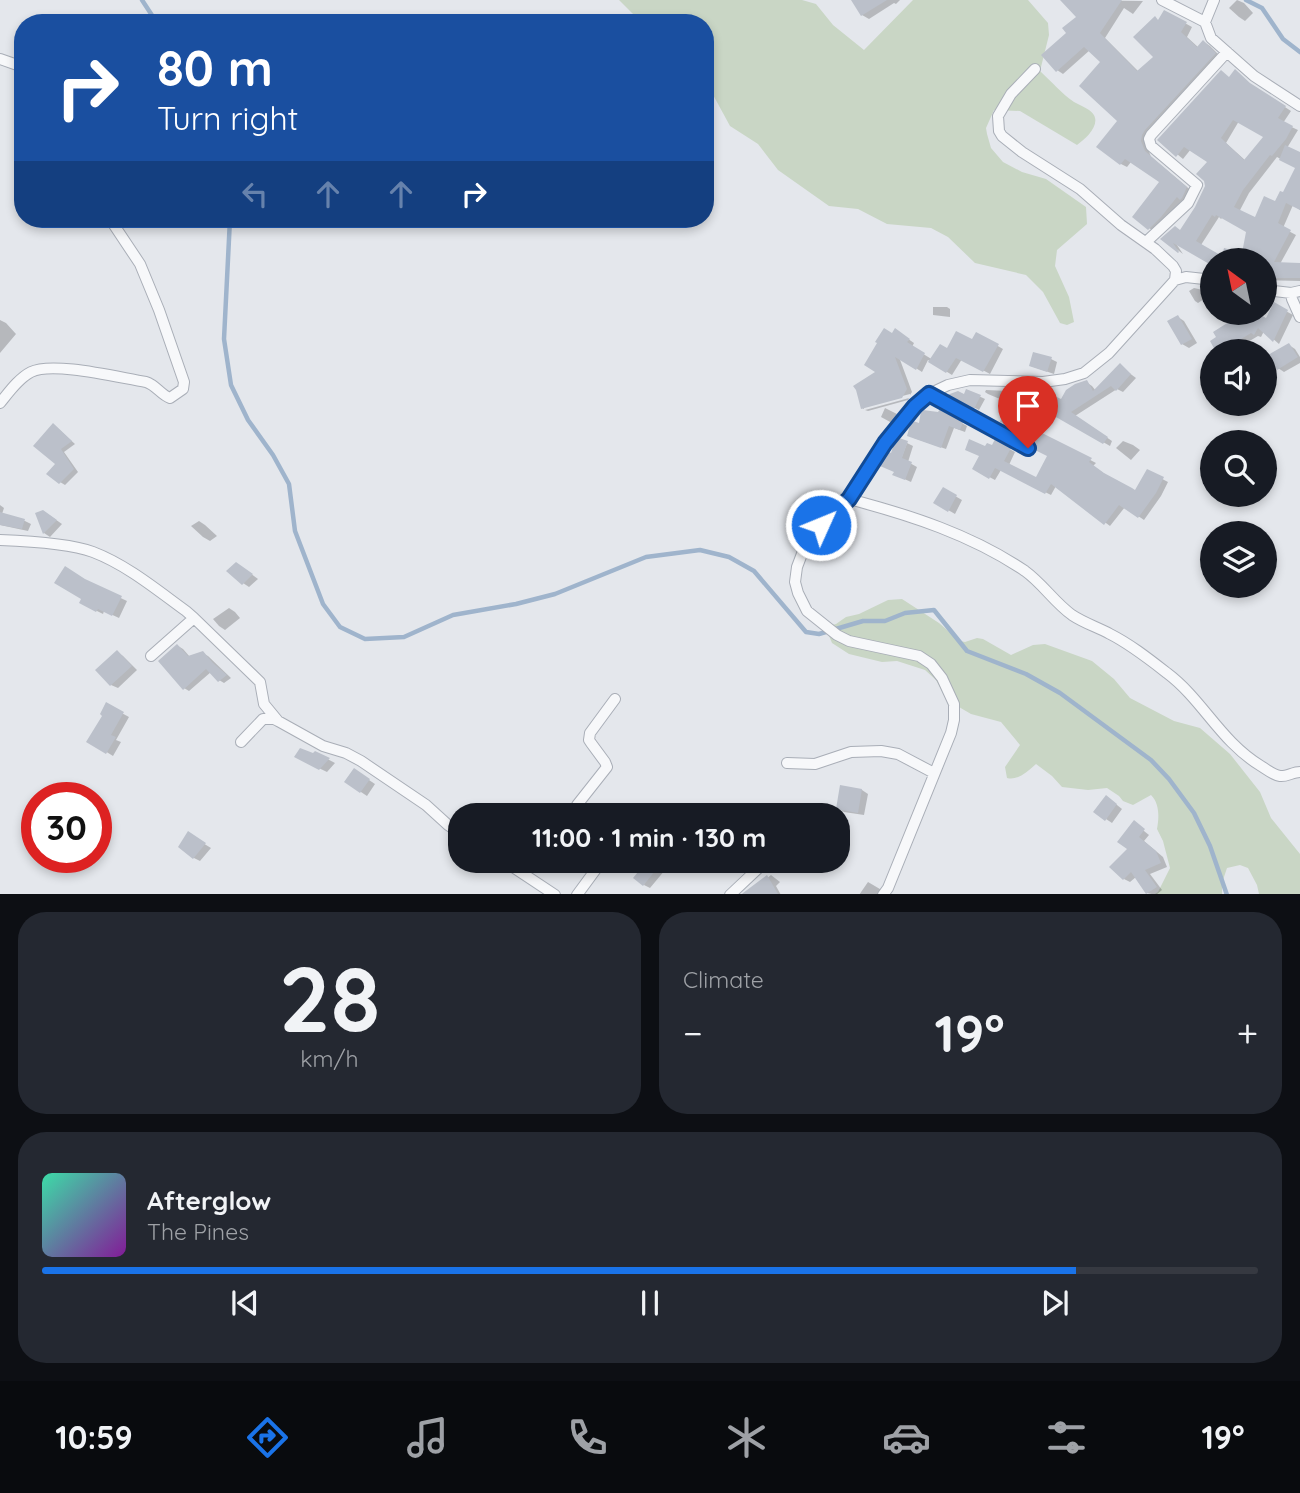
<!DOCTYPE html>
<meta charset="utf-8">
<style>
:root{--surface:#171b24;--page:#242831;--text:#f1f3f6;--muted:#9ea1a6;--line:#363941;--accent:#1a73e8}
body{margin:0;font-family:Quicksand,sans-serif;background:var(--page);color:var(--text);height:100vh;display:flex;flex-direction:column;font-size:26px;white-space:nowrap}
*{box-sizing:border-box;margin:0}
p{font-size:23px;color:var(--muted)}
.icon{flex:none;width:38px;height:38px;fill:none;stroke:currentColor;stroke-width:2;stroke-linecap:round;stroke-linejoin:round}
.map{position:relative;height:894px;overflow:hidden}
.side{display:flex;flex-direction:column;gap:18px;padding:18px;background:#0d0f14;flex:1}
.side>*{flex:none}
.top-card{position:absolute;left:14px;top:14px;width:700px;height:214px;border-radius:28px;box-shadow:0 4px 10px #0003;background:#1a4fa0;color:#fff;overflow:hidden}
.needle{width:46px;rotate:327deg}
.controls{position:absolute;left:1200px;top:248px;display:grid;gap:14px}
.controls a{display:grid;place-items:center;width:77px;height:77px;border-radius:50%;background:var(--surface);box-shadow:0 4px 10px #0003;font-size:35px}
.speed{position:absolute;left:21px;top:782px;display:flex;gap:14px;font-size:35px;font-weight:700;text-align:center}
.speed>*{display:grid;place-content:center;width:91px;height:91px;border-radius:50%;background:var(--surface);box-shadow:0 4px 10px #0003;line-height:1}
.speed .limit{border:10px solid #d22;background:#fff;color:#111}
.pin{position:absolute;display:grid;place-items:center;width:60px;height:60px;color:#fff;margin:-72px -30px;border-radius:50% 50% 50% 0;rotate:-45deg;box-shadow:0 0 7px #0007}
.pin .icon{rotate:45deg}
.me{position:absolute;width:77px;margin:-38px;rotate:46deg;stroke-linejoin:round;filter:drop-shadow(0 0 5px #0008)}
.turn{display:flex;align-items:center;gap:24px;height:147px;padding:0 28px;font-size:32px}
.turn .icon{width:91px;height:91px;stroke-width:2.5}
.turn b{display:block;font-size:49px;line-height:60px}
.lanes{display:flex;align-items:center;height:66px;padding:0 28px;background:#0003;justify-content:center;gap:35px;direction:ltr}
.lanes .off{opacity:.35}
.big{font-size:52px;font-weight:700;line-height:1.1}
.side .tile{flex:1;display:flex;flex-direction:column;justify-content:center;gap:10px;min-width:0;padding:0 24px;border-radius:28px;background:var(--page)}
.side .dial{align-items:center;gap:0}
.dial b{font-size:91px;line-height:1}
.song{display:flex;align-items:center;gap:21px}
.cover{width:84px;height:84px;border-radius:10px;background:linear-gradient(135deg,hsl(160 70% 55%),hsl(290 70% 35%))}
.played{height:7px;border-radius:4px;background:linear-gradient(90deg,var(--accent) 85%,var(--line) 85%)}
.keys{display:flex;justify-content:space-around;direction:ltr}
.heat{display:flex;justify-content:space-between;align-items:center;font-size:38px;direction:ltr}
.side .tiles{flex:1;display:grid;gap:18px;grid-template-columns:1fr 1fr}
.tile:last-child{grid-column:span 2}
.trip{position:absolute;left:448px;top:803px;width:402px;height:70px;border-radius:28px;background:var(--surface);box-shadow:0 4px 10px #0003;font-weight:700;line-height:70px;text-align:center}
.dock{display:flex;height:112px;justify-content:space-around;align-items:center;background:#090b0e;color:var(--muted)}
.dock .icon{width:49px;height:49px}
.dock .selected{color:var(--accent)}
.dock b{font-size:32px;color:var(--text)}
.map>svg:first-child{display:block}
.green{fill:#c9d6c5}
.shadow{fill:#0003;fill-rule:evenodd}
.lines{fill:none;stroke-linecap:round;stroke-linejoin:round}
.stream{stroke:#9fb4cc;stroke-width:4.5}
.building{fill:#bbc0ca;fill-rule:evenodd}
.street-casing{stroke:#a9aeb7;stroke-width:12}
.street{stroke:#f7f8fa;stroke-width:10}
.route-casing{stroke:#114b97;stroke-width:18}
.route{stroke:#1a73e8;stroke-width:12}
</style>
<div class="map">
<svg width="1300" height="895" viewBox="0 0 1300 895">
<rect width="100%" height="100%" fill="#e4e7ec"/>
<path class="green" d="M619,0H802L816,4L833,25L864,50L913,0H1028L1048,23L1049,35L1040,71C1051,81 1062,94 1074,102C1079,105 1085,107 1089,110C1105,121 1087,138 1077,145L1020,111L994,110L986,128L987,134L991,148L1003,162L1022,172L1046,179L1086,207L1087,224L1057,250L1055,266L1069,297L1074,322L1067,325L1060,323L1043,292L1026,275L975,263L948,237L931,228L887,224L858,209L829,206L778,170L758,144L730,126L705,80V23H649L636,17Z
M902,599L939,623L960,641L965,642L977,638L983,639L1011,655L1033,645L1045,644L1092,661L1114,679L1130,698L1174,721L1200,728L1230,754L1260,792L1271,818L1300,854V894H1259L1257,885L1248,868L1240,865L1227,868L1222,883V894H1155L1158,892L1170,868L1163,841L1157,829C1159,818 1160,804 1151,795L1133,805L1123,801L1119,796L1107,788L1088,790L1062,787L1052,776L1036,764C1028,771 1018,781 1007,778L1005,767L1020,745L1001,722L971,714L947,700L936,680L925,670L897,661L882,662L849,654L832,643L827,631L829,626L836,624L846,617L859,614L888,600Z"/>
<path class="shadow" d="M856,0H900L896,4L894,3L869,19L862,15Z
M1062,0L1143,1L1133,14L1124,8L1105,38L1138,71L1156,57L1160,21L1165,12L1192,27L1187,37L1199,48L1204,42L1210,46L1221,57L1147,146L1151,157L1193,192L1155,232L1149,228L1162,182L1131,162L1127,167L1121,164L1119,121L1102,61L1090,50L1063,74L1057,70L1068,33L1078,18Z
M1237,0L1244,3L1253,13L1245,21L1239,17L1229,8Z
M1230,78L1256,88L1291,111L1283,123L1298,130L1287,148L1300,154V210L1293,205L1283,228L1296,235L1280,264L1300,265V281L1265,280V261H1213V265L1175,242L1183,254L1163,239L1181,232L1196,208L1207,186L1210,162L1191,149L1183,159L1160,140ZM1239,121L1266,136L1246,161L1226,143ZM1277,157L1297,168L1284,195L1256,220L1239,212L1249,193ZM1219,217L1221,219L1223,217L1248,232L1243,256L1223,258L1201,245Z
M1194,288L1203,290L1207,297L1198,303L1195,301L1189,291Z
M1275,305L1293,315L1279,344L1264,331L1261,337L1258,336L1231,352H1218L1240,317L1234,313H1254L1267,321Z
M933,307H947L950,309V317L933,315Z
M1178,317L1184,321L1197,343L1189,348L1182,344Z
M0,320L6,323L16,334L0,353Z
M901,334L914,343L912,347L933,360L948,351L973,342L977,334L1003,349L990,374L962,359L952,375L928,360L922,372L899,357L912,392L910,395V394L864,406V409L862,408L893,335Z
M1289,345L1295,349L1300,357V363L1284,372L1278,368Z
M1051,359L1057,362L1054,374L1031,366Z
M1120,366L1136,378L1123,392L1117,389L1075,416L1112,441L1110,446L1038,405L1062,401L1086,382L1092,386L1096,391Z
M986,390L1009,391L1011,392L1007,402L988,394L985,392Z
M968,391L985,399L979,410L951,395L964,396Z
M909,398L908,400L868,411L865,410Z
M1013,399L1040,410L1031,429L1096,463L1093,466L1109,477L1136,492L1147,471L1168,482L1161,496L1144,520L1125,507L1110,526L1056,486L1051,495L1001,470L995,480L974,469L986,448H993L996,442L1015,452L1009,465L1037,479L1049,456L1034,440Z
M885,408L897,414L892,423L881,417Z
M940,411L967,426L965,432L954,428L946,449L914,438L921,426L939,414Z
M54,425L75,444L64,452L78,472L65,485L60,482Z
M1123,441L1133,445L1140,450L1131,460L1116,448Z
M907,443L913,446L908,462L917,467L911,482L900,477L896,472Z
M943,489L962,500L955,514L936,503Z
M0,505L4,508L2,514L25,521L31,524L28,531L0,525Z
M38,514L49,515L62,524L50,537L44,533Z
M199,521L205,525L217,536L210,541L203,537L191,526Z
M243,568L258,579L249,587L243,583Z
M87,582L127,601L119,618L104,611L103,614L87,606Z
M229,608L235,612L240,618L225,630L219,626L213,619Z
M178,646L183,649L190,657L202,653L208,656L231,678L224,683L219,680L211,672L189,691L184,688Z
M117,652L123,656L137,670L118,688L111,685Z
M107,705L129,717L116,740L121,742L113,756L89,741L104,715Z
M316,753L335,763L327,772L302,760Z
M354,770L375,784L367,796L346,782Z
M841,787L862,790L868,794L864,815L844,812L838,808Z
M1112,801L1122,809L1112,823L1106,819Z
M1139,827L1149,835L1144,841L1163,857L1167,867L1150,874L1162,890L1156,895L1147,893L1136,877L1130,882L1124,879L1129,849Z
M188,834L211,848L200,861L194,858Z
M44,858H66L57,867Z
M649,861H666L670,864L650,888L644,885Z
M794,861H808L802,867Z
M771,875L780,882L776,886L781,895H746Z
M868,882L885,892L883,895H859Z"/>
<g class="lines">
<path class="stream" d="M142,0L157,23
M1246,0L1262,8L1283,39L1300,52
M230,219L224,339L231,385L248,420L273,455L289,484L295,531L323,604L340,627L365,639L404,637L453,615L516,604L555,594L646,557L700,550L729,557L754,571L806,632L819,634L863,621H885L905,613L934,610L967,651L1026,674L1060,693L1151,760L1169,779L1194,813L1210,846L1227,895"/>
</g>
<path class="building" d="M851,0H887L861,16Z
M1060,0H1122L1100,33L1137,71L1153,57L1133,37L1155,16L1158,20L1164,10L1187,22L1181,32L1197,47L1203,40L1216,53L1145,130L1142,135L1141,141L1145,151L1187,187L1182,198L1180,200L1177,197L1161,217L1148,230L1132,217L1159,182L1125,159L1120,165L1096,147L1117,121L1079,86L1100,62L1084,47L1056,72L1041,55L1066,33L1062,28L1076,17Z
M1235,69L1250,83L1286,106L1278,118L1293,126L1286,139L1272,156L1270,155L1243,190L1234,207L1255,217L1264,196L1275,201L1280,191L1283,192L1295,168L1279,160L1285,145L1300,152V210L1286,203L1278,223L1291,230L1274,262L1300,263V278H1265V261H1213L1211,265L1173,243L1179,252L1178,253L1160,239L1175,226L1180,230L1195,207L1205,186L1204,181L1196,174L1207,162L1184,147L1176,157L1157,140L1221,70L1229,77ZM1233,120L1263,137L1244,160L1221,138ZM1212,215L1215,217L1216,215L1246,232L1242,253L1224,248L1222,256L1196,241Z
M1274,302L1288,310L1273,342L1258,328L1254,335L1251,333L1220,352H1216L1210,341L1216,337L1213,332L1243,313H1257L1266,318Z
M1178,315L1192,339L1181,345L1167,321Z
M884,328L892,333L895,328L910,339L907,342L925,353L916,370L895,357L907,389L902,398L861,409L856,390L853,386L875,372L864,365L877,343L875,342Z
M956,331L972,339L976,332L999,344L983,372L956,358L946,373L928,362L940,344L947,348Z
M1289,343L1298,357L1277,370L1268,355Z
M1033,352L1052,357L1047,372L1029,366Z
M1120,363L1131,374L1116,391L1111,386L1071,412L1108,437L1103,444L1035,405L1042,390L1061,399L1066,390L1075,384L1087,380L1093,391Z
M966,389L981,395L974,409L947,395L958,391L964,394Z
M1012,397L1035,406L1026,425L1092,458L1089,462L1104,473L1132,488L1135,490L1147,469L1164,477L1156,493L1138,518L1119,505L1104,525L1051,484L1045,494L995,468L989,479L972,469L979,456L965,450L969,439L985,446L987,443L992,445L995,439L1011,448L1004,461L1036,477L1047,456L1035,450V445L1032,441L1002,425L1003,423L1000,422Z
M940,409L963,422L960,430L949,426L941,448L907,436L910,425L913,421L919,423L921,411L923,410L938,412Z
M53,423L72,441L61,449L74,469L59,484L46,474L55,464L33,446Z
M899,438L908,441L902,458L912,462L905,480L892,475L894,472L880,466L889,452L891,453L894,444Z
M943,487L957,495L948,512L933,503Z
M43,510L57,520L43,534L35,513Z
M0,512L25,519L22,529L0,525Z
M236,562L253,574L242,585L226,571Z
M65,566L85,579L122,596L112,616L98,609L96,612L79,603L81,599L54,583Z
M177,644L188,656L203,651L213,663L227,675L218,682L206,669L183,690L158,661Z
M117,650L132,666L110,686L95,670Z
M106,702L124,712L111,735L116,737L106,754L86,742L102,716L100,714Z
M300,748L313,753L315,751L330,758L319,770L294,757Z
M354,768L370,779L360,793L344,782Z
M840,785L862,789L858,813L836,809Z
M1106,795L1117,804L1105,821L1093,812Z
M1134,820L1145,829L1139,837L1156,851L1161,863L1145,870L1157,887L1146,894L1131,872L1123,880L1109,867L1127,849L1117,842Z
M188,831L206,843L193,859L178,847Z
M647,861H663L643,886L633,878Z
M767,875L778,894H742L743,893Z"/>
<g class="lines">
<defs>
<path id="street" d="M1162,0L1205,22L1211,38L1254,76L1300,106
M1205,22L1214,0
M0,59L23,67
M1035,69L1011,94L998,116L999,131L1002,136L1022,152L1080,189L1121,225L1155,249L1173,266L1176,271L1175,280
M1146,242L1188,203L1197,185L1151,146L1149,139L1151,135L1227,52
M1265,290L1291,293L1300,291
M1291,293L1292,299L1300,317
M929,394L1028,448
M0,403C9,392 19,378 31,372C53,361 120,378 146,382C156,385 161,395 170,398L183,389L184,382L159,310L140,264L110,219
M849,499C910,515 972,535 1025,571C1043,584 1054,602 1072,615C1084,623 1097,627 1110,634C1130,644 1149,659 1167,673C1203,700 1220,741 1261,766C1266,769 1273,775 1280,776C1286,777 1293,772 1300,772
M0,540C26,541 69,543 93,552C127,565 157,590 186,611L194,618L260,682L264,704L278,721L323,746L346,753L361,761L426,805L448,825L460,833
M151,656L194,618
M241,742L263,719H274L278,721
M787,763L815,764L851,752L881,751L898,754L934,773
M582,816L577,809V805L607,767L605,762L591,743L589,740L590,733L615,699
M504,861L555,895
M577,895L602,861
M730,895L766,861
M883,895L888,888L951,733L954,720V704L942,678L931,664L919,656L849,641L837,635L807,611L798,593L795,582L797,567L808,538L849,499L885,443L915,406L929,394L948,385L970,380L1043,382L1065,379L1084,373L1109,353L1175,280L1186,277L1213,280"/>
</defs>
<use href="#street" class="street-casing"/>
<use href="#street" class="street"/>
</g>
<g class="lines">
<defs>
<path id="route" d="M821,525L849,499L885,443L915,406L929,394L1028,448"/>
</defs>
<use href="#route" class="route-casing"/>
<use href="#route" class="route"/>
</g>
</svg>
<div class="controls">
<a><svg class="needle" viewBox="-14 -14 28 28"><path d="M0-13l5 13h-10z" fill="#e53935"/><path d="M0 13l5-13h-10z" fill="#9ea1a6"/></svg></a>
<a><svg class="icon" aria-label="sound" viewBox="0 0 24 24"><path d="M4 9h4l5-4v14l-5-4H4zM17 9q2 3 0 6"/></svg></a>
<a><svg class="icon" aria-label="search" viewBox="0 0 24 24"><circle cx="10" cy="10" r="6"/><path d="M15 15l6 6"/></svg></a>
<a><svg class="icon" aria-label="layers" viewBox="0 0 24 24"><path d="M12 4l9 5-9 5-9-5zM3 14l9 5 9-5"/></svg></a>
</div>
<div class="speed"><div class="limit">30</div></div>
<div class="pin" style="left:1028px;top:448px;background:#d93025"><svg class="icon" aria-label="arrive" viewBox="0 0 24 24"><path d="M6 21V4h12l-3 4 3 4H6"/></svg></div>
<svg class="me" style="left:821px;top:525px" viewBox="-20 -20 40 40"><circle r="17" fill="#1a73e8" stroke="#fff" stroke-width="3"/><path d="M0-11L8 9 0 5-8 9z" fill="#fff"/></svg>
<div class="trip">11:00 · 1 min · 130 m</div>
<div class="top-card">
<div class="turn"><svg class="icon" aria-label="right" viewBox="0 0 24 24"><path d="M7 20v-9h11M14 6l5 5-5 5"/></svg><div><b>80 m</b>Turn right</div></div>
<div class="lanes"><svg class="icon off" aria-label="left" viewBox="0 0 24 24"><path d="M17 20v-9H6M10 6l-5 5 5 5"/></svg><svg class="icon off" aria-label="ahead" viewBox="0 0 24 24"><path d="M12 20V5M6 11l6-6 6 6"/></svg><svg class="icon off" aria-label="ahead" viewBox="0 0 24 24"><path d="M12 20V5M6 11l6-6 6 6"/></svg><svg class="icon" aria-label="right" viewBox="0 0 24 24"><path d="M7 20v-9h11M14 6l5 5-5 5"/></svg></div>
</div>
</div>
<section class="side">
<div class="tiles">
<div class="tile dial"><b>28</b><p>km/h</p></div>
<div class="tile"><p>Climate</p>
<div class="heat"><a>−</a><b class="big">19°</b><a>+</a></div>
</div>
<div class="tile">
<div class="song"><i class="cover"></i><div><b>Afterglow</b><p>The Pines</p></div></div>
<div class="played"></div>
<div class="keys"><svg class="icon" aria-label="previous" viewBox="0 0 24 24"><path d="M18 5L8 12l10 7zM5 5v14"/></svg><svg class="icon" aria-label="pause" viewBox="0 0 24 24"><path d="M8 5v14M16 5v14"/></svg><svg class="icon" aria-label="next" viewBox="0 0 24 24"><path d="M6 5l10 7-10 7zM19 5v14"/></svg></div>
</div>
</div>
</section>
<nav class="dock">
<b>10:59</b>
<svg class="icon selected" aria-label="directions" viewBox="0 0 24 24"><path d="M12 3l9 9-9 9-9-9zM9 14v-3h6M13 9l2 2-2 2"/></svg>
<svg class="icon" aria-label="music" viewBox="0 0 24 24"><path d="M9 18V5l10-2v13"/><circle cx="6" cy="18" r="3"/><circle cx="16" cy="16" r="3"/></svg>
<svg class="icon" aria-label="phone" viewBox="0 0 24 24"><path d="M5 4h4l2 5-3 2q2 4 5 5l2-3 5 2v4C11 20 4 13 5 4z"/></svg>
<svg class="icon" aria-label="climate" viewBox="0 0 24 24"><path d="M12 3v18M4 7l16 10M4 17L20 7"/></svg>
<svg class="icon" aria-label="car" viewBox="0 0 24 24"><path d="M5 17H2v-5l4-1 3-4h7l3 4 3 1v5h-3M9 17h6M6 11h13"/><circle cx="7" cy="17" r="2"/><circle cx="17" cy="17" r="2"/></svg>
<svg class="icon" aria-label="filters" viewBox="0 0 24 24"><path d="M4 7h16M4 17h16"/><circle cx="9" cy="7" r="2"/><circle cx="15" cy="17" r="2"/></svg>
<b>19°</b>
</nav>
